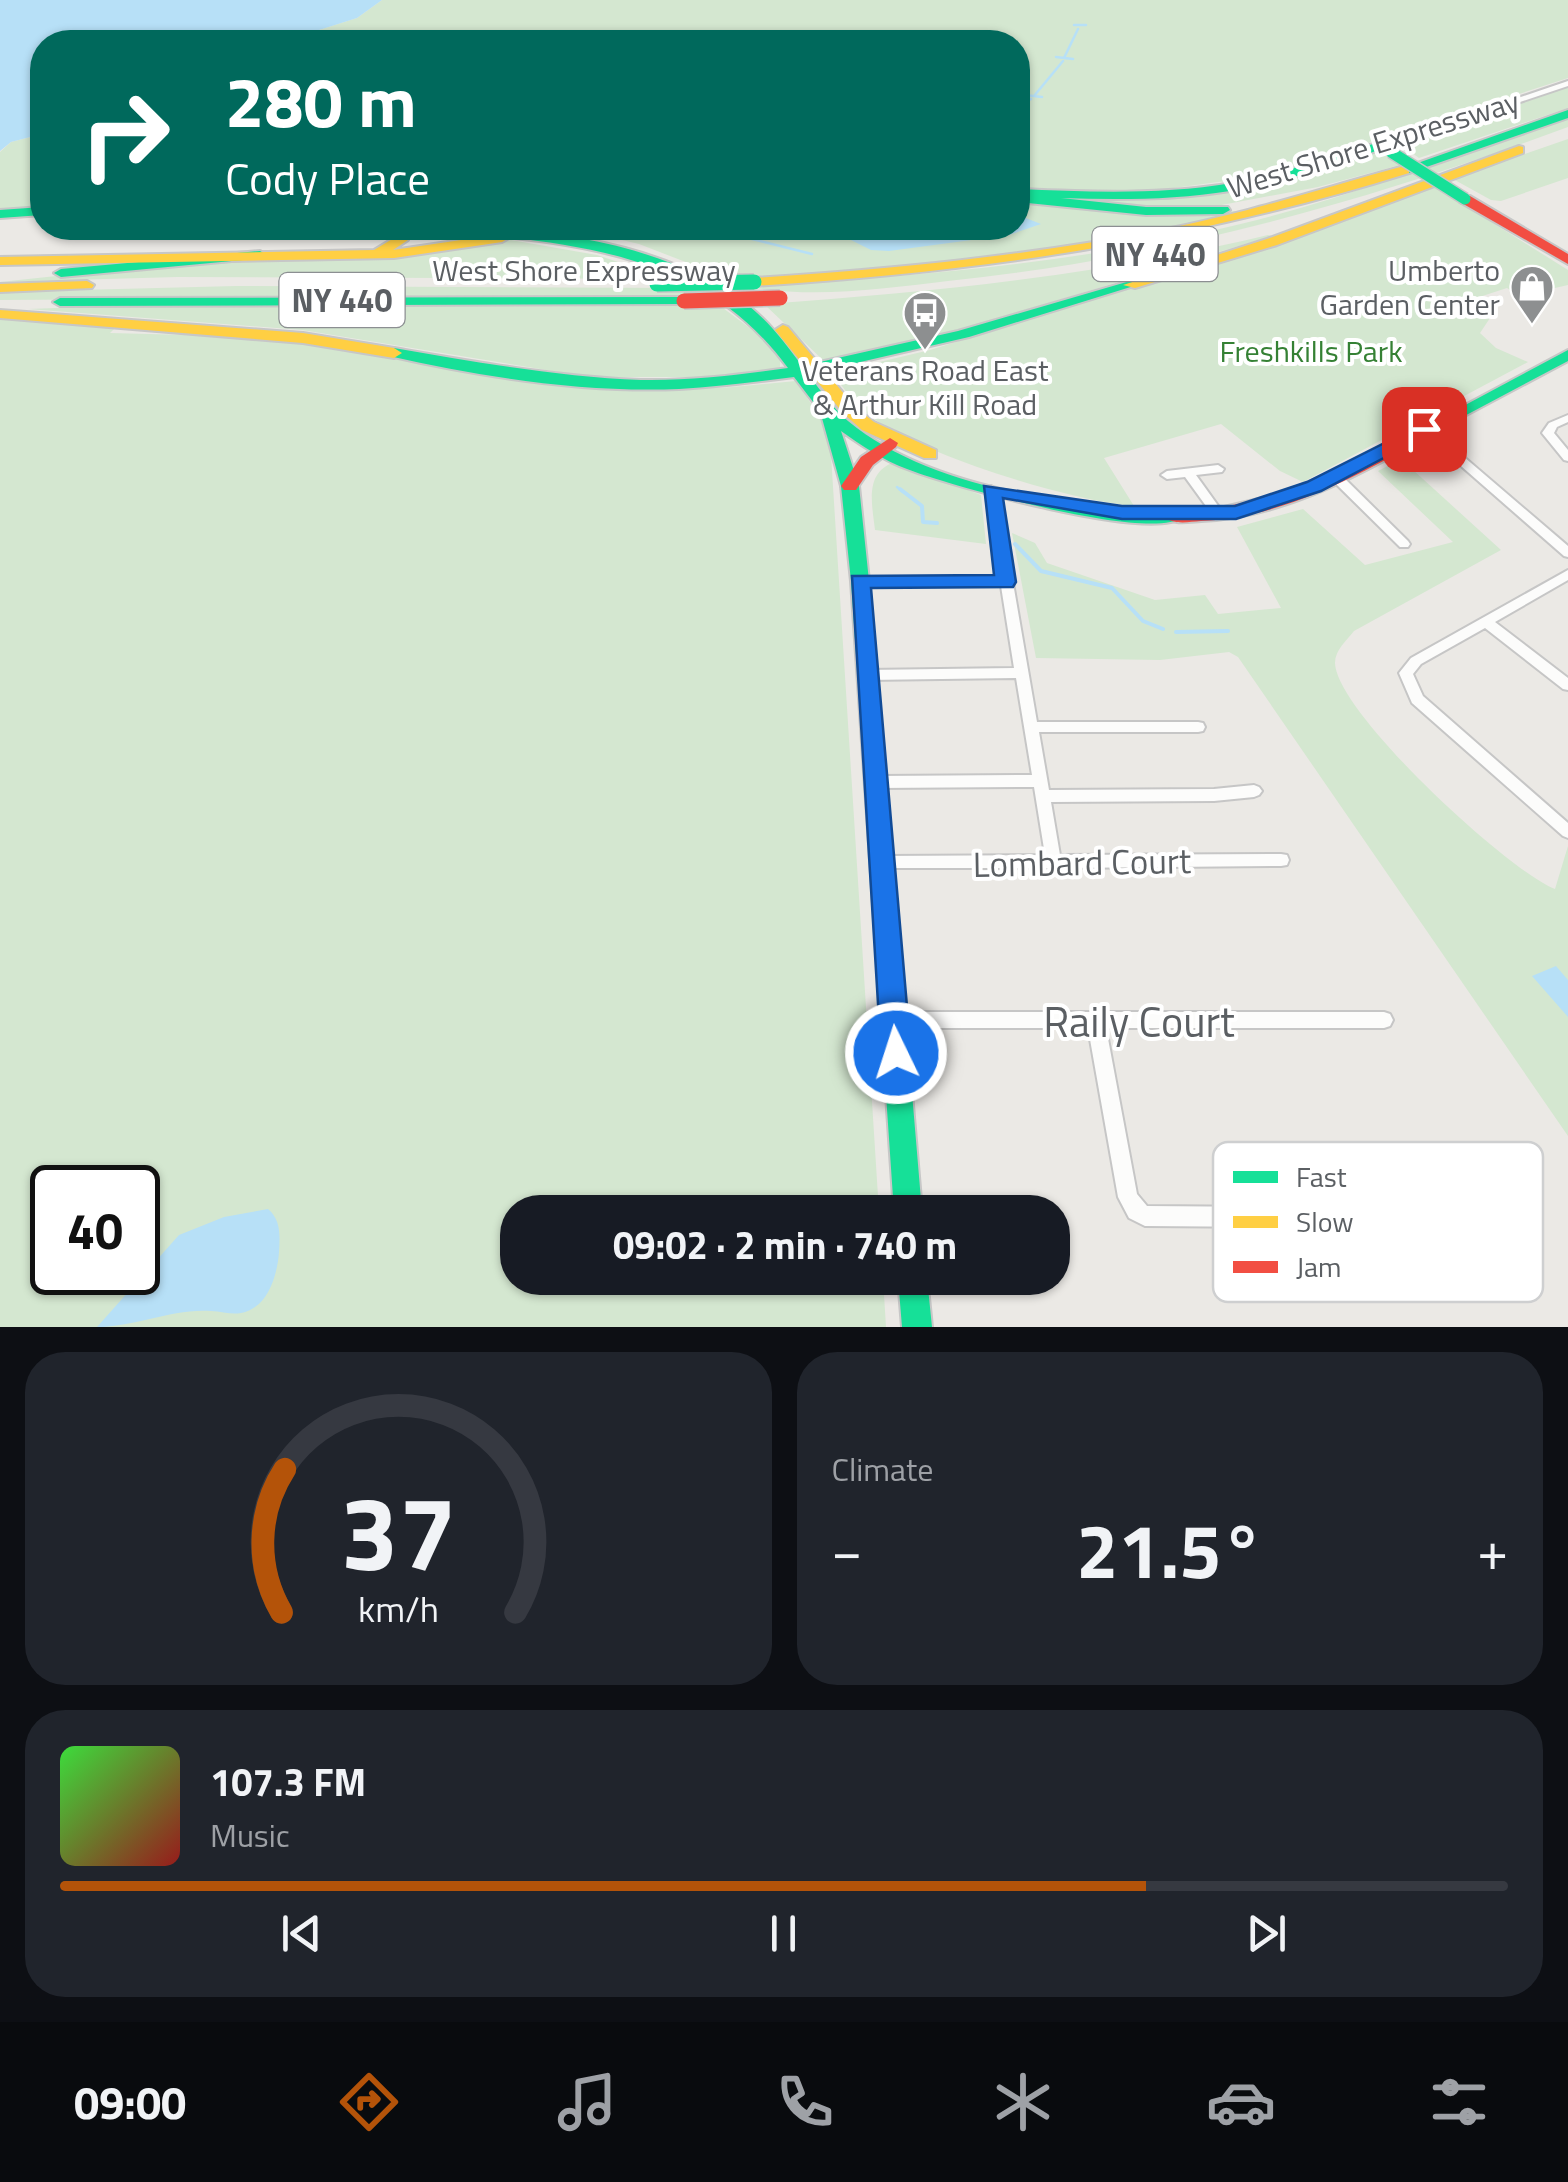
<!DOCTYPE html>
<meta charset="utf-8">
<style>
:root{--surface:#171b24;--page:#20242c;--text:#f1f3f6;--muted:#9ea1a6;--line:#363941;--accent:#b45309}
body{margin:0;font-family:"Titillium Web",sans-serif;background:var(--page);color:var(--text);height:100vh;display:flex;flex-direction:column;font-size:38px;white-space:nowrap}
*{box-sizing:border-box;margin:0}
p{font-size:32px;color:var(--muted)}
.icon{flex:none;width:55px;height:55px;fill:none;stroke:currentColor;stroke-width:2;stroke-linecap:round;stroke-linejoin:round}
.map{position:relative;height:1327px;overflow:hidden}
.details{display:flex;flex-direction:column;gap:25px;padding:25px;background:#0d0f14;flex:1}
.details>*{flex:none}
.banner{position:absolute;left:30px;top:30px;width:1000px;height:210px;border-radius:40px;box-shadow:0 2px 8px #0004;background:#00695c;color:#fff;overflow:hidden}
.speed{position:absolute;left:30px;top:1165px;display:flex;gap:20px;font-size:50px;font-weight:700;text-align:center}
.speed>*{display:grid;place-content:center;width:130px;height:130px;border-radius:50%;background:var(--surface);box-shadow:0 2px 8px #0004;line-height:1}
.speed .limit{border:5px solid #111;border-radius:15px;background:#fff;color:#111}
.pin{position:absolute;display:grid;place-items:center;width:85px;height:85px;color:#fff;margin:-42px;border-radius:20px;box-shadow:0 5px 15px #0006}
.me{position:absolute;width:110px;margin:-55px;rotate:356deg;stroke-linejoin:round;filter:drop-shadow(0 0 8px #0008)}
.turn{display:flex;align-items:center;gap:35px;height:210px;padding:0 30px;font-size:45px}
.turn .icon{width:130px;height:130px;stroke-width:2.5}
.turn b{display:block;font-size:70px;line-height:85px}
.big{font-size:75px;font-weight:700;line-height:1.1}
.details .tile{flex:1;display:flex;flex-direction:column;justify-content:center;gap:15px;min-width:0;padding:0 35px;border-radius:40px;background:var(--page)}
.details .dial{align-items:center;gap:0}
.dial svg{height:260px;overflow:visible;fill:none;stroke:var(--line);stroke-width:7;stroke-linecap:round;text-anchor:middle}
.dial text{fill:var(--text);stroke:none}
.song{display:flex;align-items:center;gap:30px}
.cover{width:120px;height:120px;border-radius:15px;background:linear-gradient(135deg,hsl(120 70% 55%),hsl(0 70% 35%))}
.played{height:10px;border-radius:5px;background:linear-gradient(90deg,var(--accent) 75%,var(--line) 75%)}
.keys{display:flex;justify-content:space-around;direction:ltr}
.heat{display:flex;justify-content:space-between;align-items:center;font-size:55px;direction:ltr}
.details .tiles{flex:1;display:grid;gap:25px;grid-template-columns:1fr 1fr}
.tile:last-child{grid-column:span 2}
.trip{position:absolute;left:500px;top:1195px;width:570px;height:100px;border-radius:40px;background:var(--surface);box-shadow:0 2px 8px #0004;font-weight:700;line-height:100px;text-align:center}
.menu{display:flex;height:160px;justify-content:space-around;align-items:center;background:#090b0e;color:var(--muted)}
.menu .icon{width:70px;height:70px}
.menu .active{color:var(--accent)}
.menu b{font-size:45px;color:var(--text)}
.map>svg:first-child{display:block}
.green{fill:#d4e7d0;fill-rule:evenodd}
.water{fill:#b7e0f7}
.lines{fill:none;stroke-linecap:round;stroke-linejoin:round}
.stream-far1{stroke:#b7e0f7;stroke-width:2.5}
.stream{stroke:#b7e0f7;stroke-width:4}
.street-casing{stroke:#c6c6c6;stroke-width:4}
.fast-casing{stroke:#c7c7c7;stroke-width:4}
.slow-casing{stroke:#c7c7c7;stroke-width:4}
.jam-casing{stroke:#c7c7c7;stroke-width:4}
.street{fill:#fcfcfb;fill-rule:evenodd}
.fast{fill:#16e098;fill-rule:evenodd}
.slow{fill:#ffcf43;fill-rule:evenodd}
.jam{fill:#f24e42;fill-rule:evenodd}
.fast-bridge-far1-casing{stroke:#c7c7c7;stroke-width:14;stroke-linecap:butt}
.fast-bridge-casing{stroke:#c7c7c7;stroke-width:18;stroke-linecap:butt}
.jam-bridge-casing{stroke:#c7c7c7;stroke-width:18;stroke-linecap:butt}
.fast-bridge-far1{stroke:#16e098;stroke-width:11}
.fast-bridge{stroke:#16e098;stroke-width:15}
.jam-bridge{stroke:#f24e42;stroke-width:15}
.route{fill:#1a73e8;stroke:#114b97;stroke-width:2.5}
.labels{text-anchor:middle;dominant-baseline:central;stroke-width:8;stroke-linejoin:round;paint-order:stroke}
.far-street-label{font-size:30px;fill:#5b5f63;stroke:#fff}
.far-poi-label{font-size:30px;fill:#5b5f63;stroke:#fff;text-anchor:end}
.far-park-label{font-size:30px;fill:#358134;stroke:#fff}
.shield{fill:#fff;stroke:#8c8f92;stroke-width:2.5}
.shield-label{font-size:32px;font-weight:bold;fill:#5b5f63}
.street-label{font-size:35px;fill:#5b5f63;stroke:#fff}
.near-street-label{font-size:42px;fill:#5b5f63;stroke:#fff}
.key{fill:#fff;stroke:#cecfd0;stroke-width:2.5}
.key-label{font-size:28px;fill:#5b5f63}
</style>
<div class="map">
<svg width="1568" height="1327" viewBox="0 0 1568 1327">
<rect width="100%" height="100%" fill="#ebe9e5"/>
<path class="green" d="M382,0H1568V78L1270,175L1144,192L1018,188V42H293L296,37L357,18Z
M1568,87V108L1419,158L1401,145Z
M1568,117V127C1366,202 1163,259 948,281C881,289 811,299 744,286C916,277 1088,263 1257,220C1362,193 1465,152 1568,117Z
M42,134V208L0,210V152L11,142Z
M1568,139V178L1501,201L1491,200L1453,179Z
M1372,151L1383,152L1400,165L1318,187L1195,210L1018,196L1099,199L1217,192Z
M1434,186L1568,270V285L1519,296L1507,288L1467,301L1490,318L1480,333L1496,348L1528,362L1303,482L1280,471L1221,424L1104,458L1134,506C1068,500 931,458 874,419C856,406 845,391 833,373L930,350L1317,230Z
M1018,200L1193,214L1251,210L1157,233L966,262L875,272L727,278L639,244L571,228H1018Z
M1268,235L1272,236L965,328L824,361L764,304C935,292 1102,275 1268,235Z
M511,240L597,255L669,279L177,277L0,282L197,261L426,253Z
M236,286L687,288L701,296L0,300V292Z
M137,305H719L755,332L780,359V368L706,377H589L302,330L28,309Z
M0,317L114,329L110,333L265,337L585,387L722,388L796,381L824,423L831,455L879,1212H518V1278H883L886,1327H0ZM52,1188H138V1272H52Z
M1401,459L1501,550L1354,631C1347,640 1335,650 1335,663C1336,712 1508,871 1555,889L1568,846V1136L1238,657L1229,652L1160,660L1036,658L1012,533L1035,543L1047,563L1155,600L1205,595L1218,614L1281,608L1237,527L1303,509L1365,565L1453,542L1378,471Z
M895,462L981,495L986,544L875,530C872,504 864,472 895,462Z"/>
<path class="water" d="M0,0H382L357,18L297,37L293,42H42V134L11,142L0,151Z
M1018,215L1041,224L1009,235L889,251L871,250L827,228H1018Z
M1556,966L1568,980V1017L1532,976Z
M268,1209C281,1220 280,1235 279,1252C278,1269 271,1297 255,1307C239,1318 228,1312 211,1311C174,1308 134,1327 97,1327L179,1235L224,1217Z"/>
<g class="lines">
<path class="stream-far1" d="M1074,25H1086
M1056,57L1073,59
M1064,58L1078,29
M1025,95L1042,97
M1034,96L1063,61
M1018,105L1031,99
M708,228L812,254
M897,487L903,492"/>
<path class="stream" d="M900,489L922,506L923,522L937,523
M1015,544L1041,571L1112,588L1143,621L1163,629
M1176,632L1228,631"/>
<defs>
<path id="street" d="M1568,81V86L1383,148L1376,146Z
M1568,415V422L1557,427L1554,433L1568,450V461L1564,460L1542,433L1549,423Z
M1425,426L1429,427L1568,546V557L1564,556L1421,431L1419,429Z
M1218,465L1224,469L1222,472L1196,475L1224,514L1218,518L1214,517L1185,477L1167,479L1161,475L1167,471Z
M1335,472L1339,473L1408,541L1410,544L1408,547H1400L1331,479L1329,476L1331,473Z
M991,486L997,490L1037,722H1198L1203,723L1205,727L1203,731L1198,732H1039L1049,790L1214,789L1254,785L1259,787L1262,791L1259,795L1254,797L1214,801L1051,802L1060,855L1281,854L1287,855L1289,860L1287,865L1281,866L1060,868L1054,870L1049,868H883L877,867L875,862L877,857L883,856L1045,855L1034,787L878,788L873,786L871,782L873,778L878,776L1032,775L1016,678L867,680L860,675L867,670L1014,668L1001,586L860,585L854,581L860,577L999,578L985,490Z
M1568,570V580L1495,622L1568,678V690L1563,689L1485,628L1421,664L1413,674L1423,696L1568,823V838L1563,836L1412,703L1399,673L1411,658Z
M893,1012H1384L1390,1014L1393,1020L1390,1026L1384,1028H1106L1137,1194L1147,1206L1491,1209L1521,1221L1524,1228L1521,1235L1514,1238L1491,1229L1145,1226L1129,1218L1118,1197L1088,1028H893L887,1026L884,1020L887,1014Z"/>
<path id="fast" d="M1568,110V118L1409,173L1398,170Z
M1380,142L1397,152L1391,156L1379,150C1330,166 1281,183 1230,191C1175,200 1118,200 1061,198L1146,207H1228L1230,210L1223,214L1146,215L1018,202V189C1089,192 1162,195 1232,183C1283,174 1331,156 1380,142Z
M42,207V215L0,218V210Z
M450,228C548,228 663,243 745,303C768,320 785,343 802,366L958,331L1130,281L1137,285L969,337L808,374C820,390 833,408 848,421C930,489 1070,506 1173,511L1182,517C1153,543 947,485 907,469C883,460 862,446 841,431L859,486L869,581L922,1212H894L851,581L841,486L820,411L794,377C756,382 717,387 679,389C583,393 482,377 389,356L386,353L394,348C476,362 558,377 641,380C690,381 739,375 788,368C706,256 584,244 456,232Z
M260,251L267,255L265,258L61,277L54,273L61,269Z
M684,297L689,298V304L60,306L53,302L60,298Z
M1568,350V361L1455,421H1443L1441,418Z
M898,1278H927L932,1327H902Z"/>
<path id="slow" d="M1519,146L1523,147V153L1277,245L1135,288L1123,285L1267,239Z
M1404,166L1409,167V173C1188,242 984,271 754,286L747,282L754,278C891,269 1027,256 1161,230C1244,214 1323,188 1404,166Z
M392,228H404L408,240L393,250L502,234L509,238L502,242L394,258L0,265V257L374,250L394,238Z
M87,281L94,285L92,288L0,292V284Z
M0,310L303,333L394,348L402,353L394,358L303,343L0,318Z
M783,325L788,327L855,407L874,422L936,450V458H924L862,430L843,413L775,330Z"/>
<path id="jam" d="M1460,196H1470L1568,254V264L1460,202Z
M1449,413L1455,415V421C1377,465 1293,517 1201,521C1188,522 1174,525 1164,517L1173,511L1211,510L1276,495L1345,467Z
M890,438L898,443L896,447L873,465L856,490H844L841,486L861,457Z"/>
</defs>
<use href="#street" class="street-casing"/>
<use href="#fast" class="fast-casing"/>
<use href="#slow" class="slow-casing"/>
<use href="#jam" class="jam-casing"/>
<use href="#street" class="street"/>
<use href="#fast" class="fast"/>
<use href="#slow" class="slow"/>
<use href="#jam" class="jam"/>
<defs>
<path id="fast-bridge-far1" d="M1391,152L1465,199"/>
<path id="fast-bridge" d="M657,284L754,282"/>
<path id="jam-bridge" d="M684,301L780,298"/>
</defs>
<use href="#fast-bridge-far1" class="fast-bridge-far1-casing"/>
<use href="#fast-bridge" class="fast-bridge-casing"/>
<use href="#jam-bridge" class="jam-bridge-casing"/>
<use href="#fast-bridge-far1" class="fast-bridge-far1"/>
<use href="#fast-bridge" class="fast-bridge"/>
<use href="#jam-bridge" class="jam-bridge"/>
</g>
<path class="route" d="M1424,423L1431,425V433L1321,491L1236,519H1122L1003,498L1016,582L1013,587L871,588L911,1053L906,1063L896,1067L886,1063L881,1053L852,576L994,575L984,486L1122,506H1235L1307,482Z"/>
<defs>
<symbol id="shop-pin" viewBox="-11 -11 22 30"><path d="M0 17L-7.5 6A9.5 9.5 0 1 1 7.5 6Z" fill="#8d8f90" stroke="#fff"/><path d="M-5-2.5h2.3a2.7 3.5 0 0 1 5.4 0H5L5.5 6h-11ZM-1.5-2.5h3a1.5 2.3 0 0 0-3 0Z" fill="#fff"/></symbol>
<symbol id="bus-pin" viewBox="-11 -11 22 30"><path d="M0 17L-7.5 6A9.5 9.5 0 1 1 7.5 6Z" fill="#8d8f90" stroke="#fff"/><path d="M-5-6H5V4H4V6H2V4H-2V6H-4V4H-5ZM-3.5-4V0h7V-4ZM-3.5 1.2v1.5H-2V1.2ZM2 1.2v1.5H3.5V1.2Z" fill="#fff"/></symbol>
</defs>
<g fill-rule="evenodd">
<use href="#shop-pin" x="1507" y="262" width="50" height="68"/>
<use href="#bus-pin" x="900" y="288" width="50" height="68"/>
</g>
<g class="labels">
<g class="far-street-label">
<text transform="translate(1373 144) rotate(-17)">West Shore Expressway</text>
<text x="584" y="270">West Shore Expressway</text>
</g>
<g class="far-poi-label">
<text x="1500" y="270">Umberto<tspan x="1500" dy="34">Garden Center</tspan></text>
<text x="925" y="370" text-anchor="middle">Veterans Road East<tspan x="925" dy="34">&amp; Arthur Kill Road</tspan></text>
</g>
<g class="far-park-label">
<text x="1311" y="351">Freshkills Park</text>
</g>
<g class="shield">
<rect x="1092.5" y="227" width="125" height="54" rx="8"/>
<rect x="279.5" y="273" width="125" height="54" rx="8"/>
</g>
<g class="shield-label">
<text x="1155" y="254">NY 440</text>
<text x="342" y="300">NY 440</text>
</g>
<g class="street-label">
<text transform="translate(1082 862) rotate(-1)">Lombard Court</text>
</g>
<g class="near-street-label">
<text x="1139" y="1021">Raily Court</text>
</g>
</g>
<rect x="1213" y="1142" width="330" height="160" rx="15" class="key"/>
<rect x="1233" y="1171" width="45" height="12" fill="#16e098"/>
<rect x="1233" y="1216" width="45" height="12" fill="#ffcf43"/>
<rect x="1233" y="1261" width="45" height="12" fill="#f24e42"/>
<g class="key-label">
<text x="1296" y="1187">Fast</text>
<text x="1296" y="1232">Slow</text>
<text x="1296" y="1277">Jam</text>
</g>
</svg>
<div class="speed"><div class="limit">40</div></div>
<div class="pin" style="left:1424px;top:429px;background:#d93025"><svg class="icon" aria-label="arrive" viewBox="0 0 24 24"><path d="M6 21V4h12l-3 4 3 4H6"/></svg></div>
<svg class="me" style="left:896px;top:1053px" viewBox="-20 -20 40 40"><circle r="17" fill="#1a73e8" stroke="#fff" stroke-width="3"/><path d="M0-11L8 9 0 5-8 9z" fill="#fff"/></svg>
<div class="trip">09:02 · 2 min · 740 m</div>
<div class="banner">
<div class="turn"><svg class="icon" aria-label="right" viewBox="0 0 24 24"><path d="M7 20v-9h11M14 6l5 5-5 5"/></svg><div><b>280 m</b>Cody Place</div></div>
</div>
</div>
<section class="details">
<div class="tiles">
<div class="tile dial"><svg viewBox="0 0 100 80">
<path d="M14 69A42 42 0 1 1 86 69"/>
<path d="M14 69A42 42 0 0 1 15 25" stroke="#b45309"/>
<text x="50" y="56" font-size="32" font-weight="700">37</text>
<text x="50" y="72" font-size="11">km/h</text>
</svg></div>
<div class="tile"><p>Climate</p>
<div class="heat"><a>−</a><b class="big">21.5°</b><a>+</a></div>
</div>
<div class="tile">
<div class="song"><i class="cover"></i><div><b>107.3 FM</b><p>Music</p></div></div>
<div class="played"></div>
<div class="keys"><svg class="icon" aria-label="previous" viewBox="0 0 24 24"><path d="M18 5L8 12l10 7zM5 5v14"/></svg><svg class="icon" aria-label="pause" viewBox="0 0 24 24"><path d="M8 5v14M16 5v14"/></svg><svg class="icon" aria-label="next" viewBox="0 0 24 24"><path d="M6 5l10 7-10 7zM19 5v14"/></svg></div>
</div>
</div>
</section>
<nav class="menu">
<b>09:00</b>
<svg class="icon active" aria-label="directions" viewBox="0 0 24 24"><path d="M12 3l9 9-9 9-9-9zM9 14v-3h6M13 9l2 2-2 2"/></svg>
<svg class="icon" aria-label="music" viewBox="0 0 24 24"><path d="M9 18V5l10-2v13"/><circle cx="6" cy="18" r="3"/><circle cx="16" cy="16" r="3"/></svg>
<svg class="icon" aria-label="phone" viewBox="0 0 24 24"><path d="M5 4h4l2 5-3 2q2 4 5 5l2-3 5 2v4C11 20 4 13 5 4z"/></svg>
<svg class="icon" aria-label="climate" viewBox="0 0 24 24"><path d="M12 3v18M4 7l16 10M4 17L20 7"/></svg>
<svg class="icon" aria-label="car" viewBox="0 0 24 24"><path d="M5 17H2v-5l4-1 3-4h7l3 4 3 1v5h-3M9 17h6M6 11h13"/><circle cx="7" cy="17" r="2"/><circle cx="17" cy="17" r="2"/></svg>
<svg class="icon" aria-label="filters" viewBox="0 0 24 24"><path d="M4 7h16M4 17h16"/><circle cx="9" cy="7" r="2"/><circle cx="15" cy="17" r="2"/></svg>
</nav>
